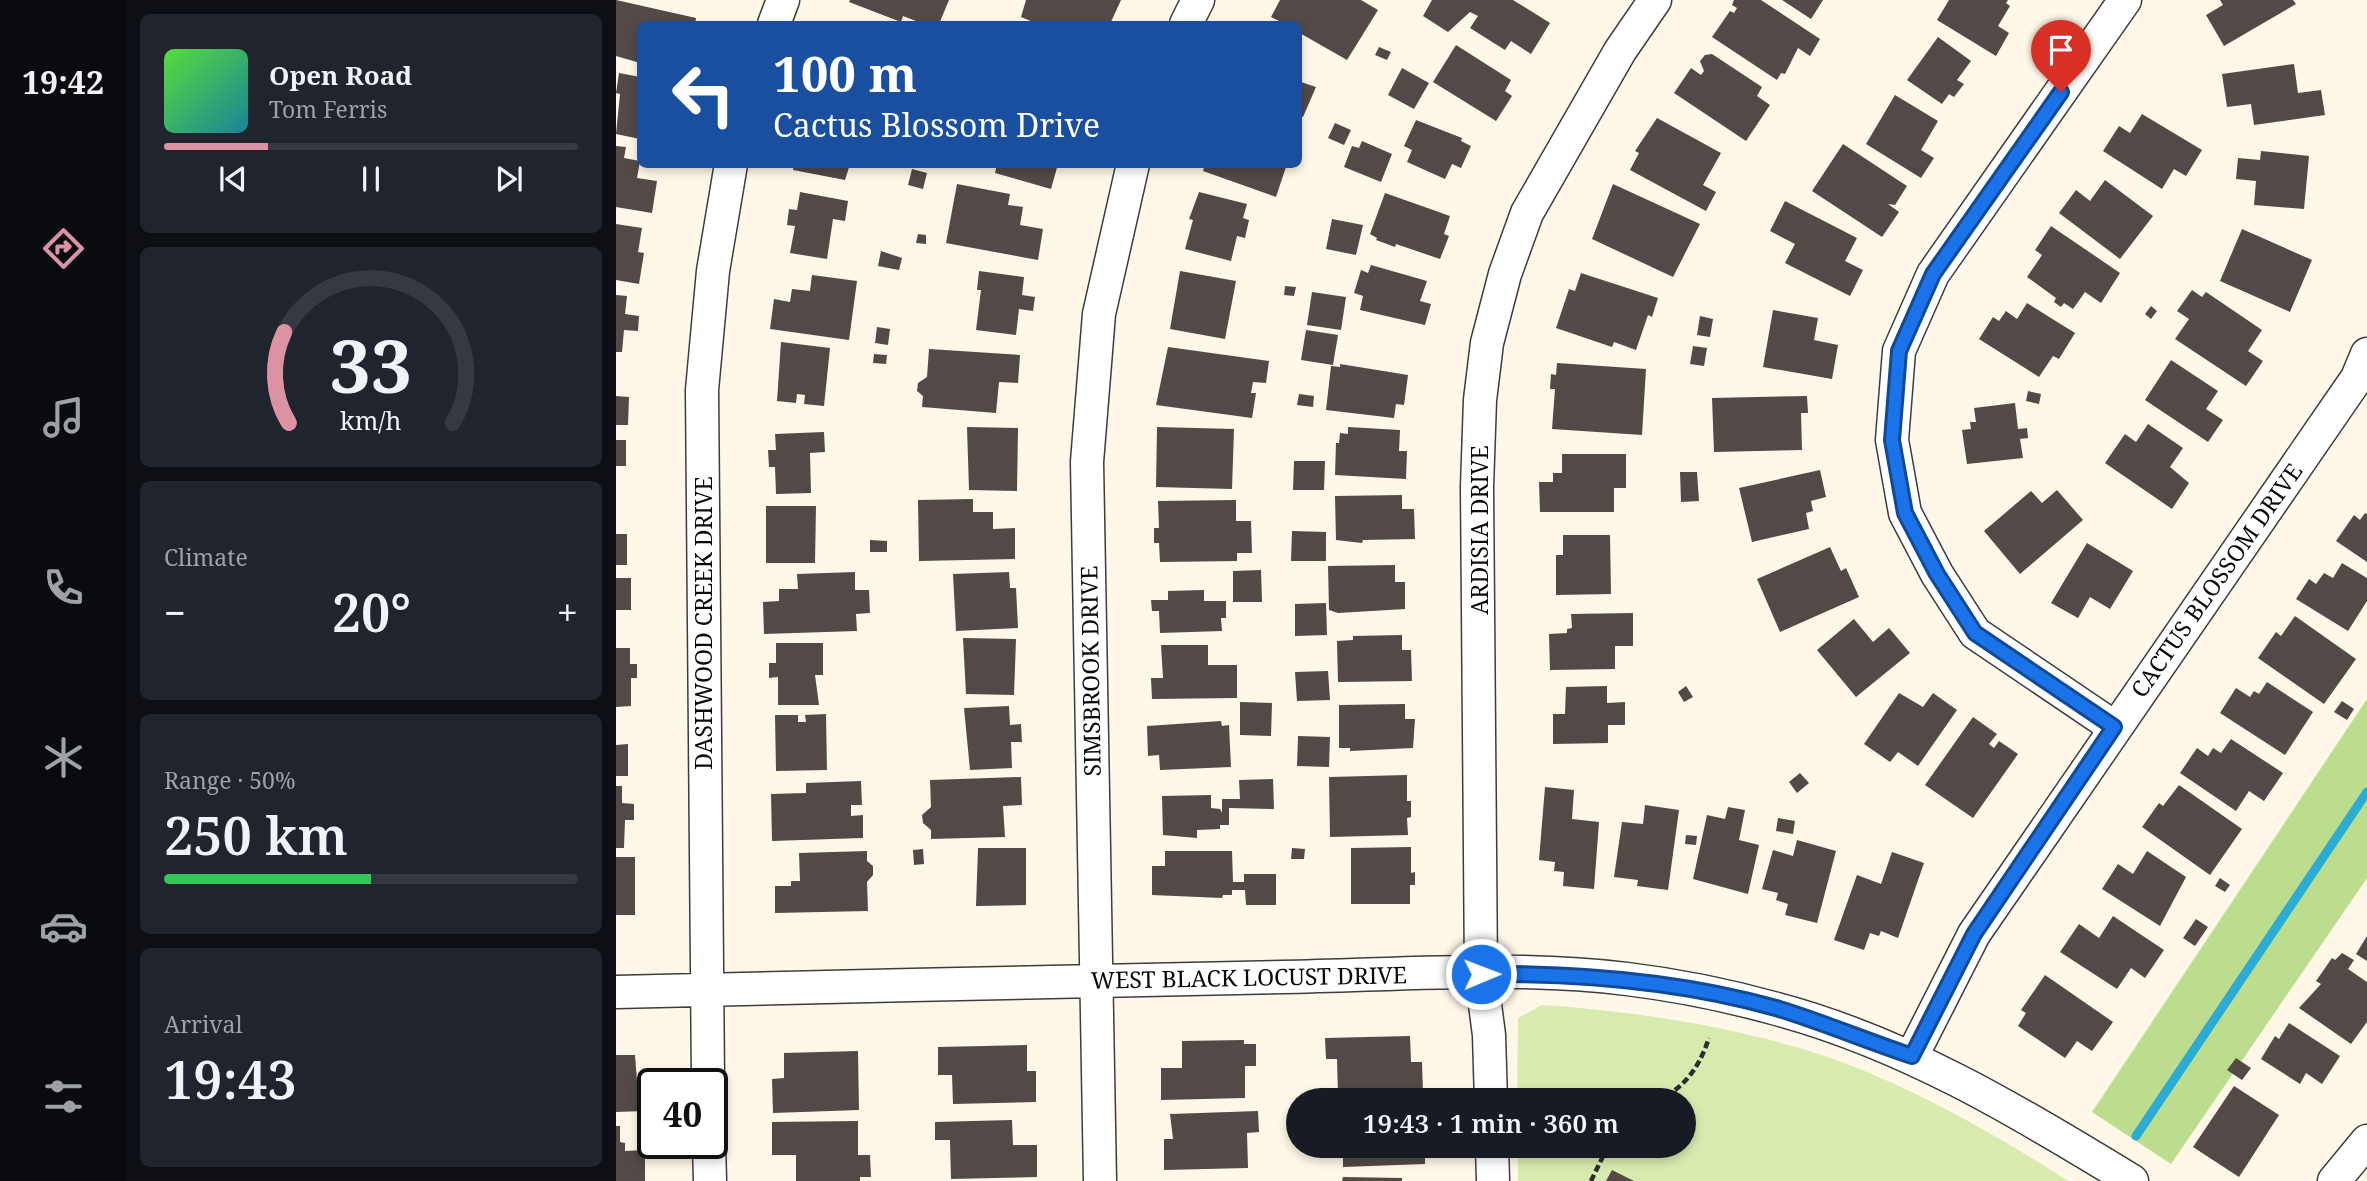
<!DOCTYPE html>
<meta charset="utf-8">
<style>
:root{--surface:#171b24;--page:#20242c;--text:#f1f3f6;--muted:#9ea1a6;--line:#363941;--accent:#db92a3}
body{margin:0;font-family:"Noto Serif",serif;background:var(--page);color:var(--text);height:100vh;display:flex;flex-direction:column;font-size:26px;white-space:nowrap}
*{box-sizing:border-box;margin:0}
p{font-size:23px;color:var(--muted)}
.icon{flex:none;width:38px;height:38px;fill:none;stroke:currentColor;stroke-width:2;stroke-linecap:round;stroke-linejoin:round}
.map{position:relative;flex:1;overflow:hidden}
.drawer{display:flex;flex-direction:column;gap:14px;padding:14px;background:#0d0f14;width:490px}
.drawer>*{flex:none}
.guide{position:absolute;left:21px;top:21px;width:665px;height:147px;border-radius:10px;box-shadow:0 4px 10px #0003;background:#1a4fa0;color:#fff;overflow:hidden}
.speed{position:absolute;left:21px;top:1068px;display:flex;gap:14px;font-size:35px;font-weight:700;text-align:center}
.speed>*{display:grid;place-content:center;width:91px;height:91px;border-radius:50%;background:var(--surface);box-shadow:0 4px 10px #0003;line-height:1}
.speed .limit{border:4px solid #111;border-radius:10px;background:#fff;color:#111}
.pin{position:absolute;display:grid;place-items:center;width:60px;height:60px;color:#fff;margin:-72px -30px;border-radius:50% 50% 50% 0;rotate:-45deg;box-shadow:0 0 7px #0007}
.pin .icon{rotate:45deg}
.me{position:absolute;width:77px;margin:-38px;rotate:89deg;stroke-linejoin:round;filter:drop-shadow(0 0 5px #0008)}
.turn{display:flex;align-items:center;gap:24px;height:147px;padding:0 21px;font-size:32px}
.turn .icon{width:91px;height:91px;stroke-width:2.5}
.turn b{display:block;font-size:49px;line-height:60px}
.big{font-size:52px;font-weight:600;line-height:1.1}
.drawer .card{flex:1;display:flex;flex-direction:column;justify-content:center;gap:10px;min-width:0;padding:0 24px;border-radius:10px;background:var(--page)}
.drawer .dial{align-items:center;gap:0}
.dial svg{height:182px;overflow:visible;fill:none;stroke:var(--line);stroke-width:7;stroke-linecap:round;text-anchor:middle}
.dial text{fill:var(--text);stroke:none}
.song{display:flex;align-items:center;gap:21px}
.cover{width:84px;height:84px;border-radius:10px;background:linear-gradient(135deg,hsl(110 70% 55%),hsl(190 70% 35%))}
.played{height:7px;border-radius:4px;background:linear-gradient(90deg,var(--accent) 25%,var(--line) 25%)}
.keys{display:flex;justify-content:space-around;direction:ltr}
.heat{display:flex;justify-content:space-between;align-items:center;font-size:38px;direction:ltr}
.charge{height:10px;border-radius:5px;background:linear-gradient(90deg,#34c759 50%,var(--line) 0)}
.trip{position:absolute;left:670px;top:1088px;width:410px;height:70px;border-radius:35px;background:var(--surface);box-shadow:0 4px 10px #0003;font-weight:600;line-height:70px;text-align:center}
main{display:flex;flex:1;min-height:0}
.tab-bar{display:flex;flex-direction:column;width:126px;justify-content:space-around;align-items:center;background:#090b0e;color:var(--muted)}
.tab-bar .icon{width:49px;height:49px}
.tab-bar .selected{color:var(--accent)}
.tab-bar b{font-size:32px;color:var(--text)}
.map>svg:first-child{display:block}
.green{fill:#d7ebaf}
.forest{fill:#bddd8e}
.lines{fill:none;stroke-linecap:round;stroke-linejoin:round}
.stream{stroke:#2bacd5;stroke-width:9}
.building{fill:#534946}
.minor-casing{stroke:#3d3d3d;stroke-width:35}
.path{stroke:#2c2c2c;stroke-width:4.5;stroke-dasharray:7 3.5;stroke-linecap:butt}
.minor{stroke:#fff;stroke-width:32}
.route-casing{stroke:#114b97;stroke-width:18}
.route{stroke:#1a73e8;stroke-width:12}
.labels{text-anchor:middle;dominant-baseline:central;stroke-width:7;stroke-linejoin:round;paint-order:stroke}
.street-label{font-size:23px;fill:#0a0a0a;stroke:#fff}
</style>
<main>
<nav class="tab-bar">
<b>19:42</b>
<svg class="icon selected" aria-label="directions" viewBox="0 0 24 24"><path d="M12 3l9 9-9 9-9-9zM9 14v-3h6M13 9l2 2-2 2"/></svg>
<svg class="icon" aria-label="music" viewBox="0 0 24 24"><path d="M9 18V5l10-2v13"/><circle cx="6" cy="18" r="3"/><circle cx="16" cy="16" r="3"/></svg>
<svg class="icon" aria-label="phone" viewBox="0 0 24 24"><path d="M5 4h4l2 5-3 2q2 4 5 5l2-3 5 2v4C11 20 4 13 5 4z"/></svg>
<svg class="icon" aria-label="climate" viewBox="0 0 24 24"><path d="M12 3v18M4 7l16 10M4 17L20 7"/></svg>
<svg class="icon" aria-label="car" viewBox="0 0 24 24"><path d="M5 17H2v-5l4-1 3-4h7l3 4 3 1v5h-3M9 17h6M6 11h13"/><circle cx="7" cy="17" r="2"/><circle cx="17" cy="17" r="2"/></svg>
<svg class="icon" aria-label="filters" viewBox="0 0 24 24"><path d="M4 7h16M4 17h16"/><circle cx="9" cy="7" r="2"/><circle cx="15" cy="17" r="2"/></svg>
</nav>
<section class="drawer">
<div class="card">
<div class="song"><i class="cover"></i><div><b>Open Road</b><p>Tom Ferris</p></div></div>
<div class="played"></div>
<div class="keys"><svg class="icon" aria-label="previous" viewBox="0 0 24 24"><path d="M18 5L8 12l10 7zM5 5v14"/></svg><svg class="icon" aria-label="pause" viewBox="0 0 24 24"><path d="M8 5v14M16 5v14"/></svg><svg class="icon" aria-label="next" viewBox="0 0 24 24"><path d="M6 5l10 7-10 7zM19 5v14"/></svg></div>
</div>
<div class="card dial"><svg viewBox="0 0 100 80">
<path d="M14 69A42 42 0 1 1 86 69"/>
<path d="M14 69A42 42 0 0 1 12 29" stroke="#db92a3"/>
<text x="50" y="56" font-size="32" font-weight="700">33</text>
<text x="50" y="72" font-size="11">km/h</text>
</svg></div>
<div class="card"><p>Climate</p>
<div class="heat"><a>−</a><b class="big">20°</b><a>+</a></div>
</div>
<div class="card"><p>Range · 50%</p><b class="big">250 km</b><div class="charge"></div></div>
<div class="card"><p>Arrival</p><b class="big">19:43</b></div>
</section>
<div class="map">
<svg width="1751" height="1181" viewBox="0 0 1751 1181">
<rect width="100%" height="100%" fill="#fff7e7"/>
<path class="green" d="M926,1005C1014,1011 1102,1024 1187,1049C1277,1076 1373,1130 1452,1181H902V1146H1068V1101H901L902,1018Z"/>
<path class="forest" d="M1751,699V878L1555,1164L1476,1112Z"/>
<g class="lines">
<path class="stream" d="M1520,1136L1751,792"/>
</g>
<path class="building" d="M0,0L80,18L79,24H24V63L0,56Z
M234,0H333L323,24H299L300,21L287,16L285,22L233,2Z
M410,0H505L494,24H422L405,17Z
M664,0H745L762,10L731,60L682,32V24H669L655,17Z
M816,0H897L934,23L915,54L895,41L889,50L854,28L862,16L854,12L832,32L807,16Z
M1118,0H1145L1204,39L1194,56L1182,48L1169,74L1165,73L1161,80L1096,37L1114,11L1118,13L1121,8L1116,5Z
M1166,0H1207L1195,19Z
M1333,0H1392L1390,3L1394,6L1382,26L1393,33L1380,56L1321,20Z
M1604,0H1677L1680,4L1608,46L1590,15L1607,5Z
M1322,37L1355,61L1341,80L1348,84L1338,97L1333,94L1326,104L1291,80Z
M840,45L895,80L889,91L896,96L880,121L817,82Z
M763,47L775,52L771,60L759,55Z
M1096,54L1146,87L1141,96L1154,105L1130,141L1058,93L1075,68L1085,75L1088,71L1084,61L1089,55Z
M1678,64L1682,93L1705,90L1709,115L1638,125L1635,104L1611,107L1606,74Z
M786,68L813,83L798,109L772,95Z
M3,73L24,77V139L0,134L4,94L0,93Z
M682,81L700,87L687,117L682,115Z
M1279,95L1322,121L1305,150L1318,158L1305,178L1250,144Z
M1526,114L1586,150L1570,176L1558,169L1546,189L1487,151L1503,126L1514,133Z
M1041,118L1105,153L1087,185L1100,192L1090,211L1014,170L1023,153L1019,151Z
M800,120L846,138L845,141L855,146L845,168L836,164L829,179L791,162L796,150L788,146Z
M719,123L735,130L728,145L712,138Z
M746,141L776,154L765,182L728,167L736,146L743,148Z
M1227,144L1291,186L1279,205L1272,204L1283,212L1266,237L1196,191Z
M0,146L10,147L8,158L24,161L21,178L41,181L36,213L0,207Z
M1645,151L1693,156L1688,209L1638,205L1640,181L1620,179L1622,158L1644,160Z
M178,164H234L229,180L177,170Z
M381,164H442L435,189L379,173Z
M589,164H671L660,197L587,171Z
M296,169L311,173L307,189L292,185Z
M1489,180L1537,216L1504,259L1443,213L1460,190L1474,201Z
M341,184L394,194L392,205L407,207L404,225L427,229L422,260L330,243Z
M997,184L1084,224L1057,277L976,239Z
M184,192L232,201L229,221L217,219L211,259L174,253L179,226L171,225L173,209L181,210Z
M583,192L631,204L627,218L633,220L629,238L621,236L615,261L569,249L577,220L573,219Z
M769,193L834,216L828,234L833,236L824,259L780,244L779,247L760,240L761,238L754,234Z
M1169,201L1241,238L1229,261L1247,270L1234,296L1169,263L1179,244L1154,231Z
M716,219L747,225L740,255L710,249Z
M0,224L26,228L22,252L28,253L23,284L0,280Z
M1435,226L1504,273L1485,303L1469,292L1457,309L1448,303L1445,307L1438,302L1440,298L1411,277L1426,255L1419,250Z
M1626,229L1696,260L1674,312L1604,281Z
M302,234L310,235V244L300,243Z
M265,251L286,258L283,270L262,266Z
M755,265L811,281L804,301L815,304L809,325L744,310L747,296L738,293L745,270L752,273Z
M363,271L408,277L406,295L419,297L417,311L403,309L400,335L360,330L365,290H361Z
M564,271L620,281L609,339L554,329Z
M965,273L1042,298L1036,317L1032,315L1020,350L998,342L996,347L940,328L953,289L959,291Z
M196,275L241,281L233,340L154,329L158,299L174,302L176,289L194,291Z
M669,286L680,287L678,296L668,295Z
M1576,290L1586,297L1590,292L1646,330L1632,351L1647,361L1630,386L1559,339L1573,319L1561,311Z
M696,292L730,297L725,330L691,325Z
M0,295L11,296L9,314L23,316L22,331L8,330L6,352H0Z
M1411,303L1459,333L1443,359L1437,356L1423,377L1363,339L1377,317L1383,321L1390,311L1401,319Z
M1535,306L1541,311L1535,319L1529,314Z
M1157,310L1202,318L1198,340L1222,345L1216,379L1147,367Z
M1084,316L1097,319L1094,337L1081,335Z
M261,327L274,329L272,345L259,343Z
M690,330L722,335L717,365L685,360Z
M165,342L214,348L208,406L188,404L189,395L181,394L180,403L161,401Z
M1077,346L1091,348L1088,366L1074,364Z
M552,347L653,361L650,383L637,382L635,393H640L636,418L540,405Z
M313,349L404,355L402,383L383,382L380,413L306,407L307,396L301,391L302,383L311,377Z
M258,354L271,355L270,364L257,363Z
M1555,360L1602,391L1590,409L1607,420L1592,442L1529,400Z
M941,363L1030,369L1026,435L936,429L939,389H934L935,374L940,375Z
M724,364L792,375L788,405L780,404L778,418L710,410L715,366L724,367Z
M1412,391L1425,394L1423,404L1410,401Z
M683,394L698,396L697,407L681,405Z
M0,396L13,397L12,425H0Z
M1191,396L1192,413H1185L1186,450L1098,452L1096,398Z
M1399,403L1402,429L1411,428L1412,438L1404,439L1407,458L1351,464L1346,430L1355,429L1354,422H1360L1358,408Z
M1532,424L1567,448L1554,467L1573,483L1556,509L1489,463L1509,434L1520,442Z
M351,427L402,428L401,491L353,490Z
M541,427L618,429L616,489L540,487Z
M732,427L784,430L783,451H791L790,479L719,475L720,443H723L724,433L732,434Z
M208,432L209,452L194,453L195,493L160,494L159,467H153L152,450H160L159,434Z
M0,440H10V466H0Z
M946,454H1010V488H998V512H924L923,482H937V473H946Z
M678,461H709L708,490H677Z
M1204,470L1210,497L1195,501L1197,511L1190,513L1193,529L1136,542L1123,488Z
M1064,472H1081L1083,501L1065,502Z
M1441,490L1467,520L1404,574L1368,531L1415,491L1426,503Z
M786,495V509H798L799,539L747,540L746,543L720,540L719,496Z
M357,499V512H377V529L399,528V559L303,561L302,500Z
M620,500V521H635L636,553H621V561L544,562L543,543H538V528H543L542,501Z
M150,506H200L199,563H150Z
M1749,513L1751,514V562L1720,541L1738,515L1744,520Z
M676,531L710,532V561H675Z
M0,534H11V565H0Z
M947,535H994L995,594L940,595V555H947Z
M254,540L271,541V552H254Z
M1471,543L1517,571L1494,609L1474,597L1462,618L1435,603Z
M1214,547L1225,571L1230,568L1243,597L1164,632L1141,579Z
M1726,563L1751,578V601L1732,631L1680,599L1693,579L1700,584L1708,573L1717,578Z
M779,565V582H789V609L722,613L713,610L712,566Z
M645,570L646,602H617V571Z
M239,572V590H253L254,613L240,614L241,631L148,634L147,602L163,601V589H182L181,574Z
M393,572L394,588H400L402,628L340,631L337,574Z
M0,578H15V610H0Z
M588,590V601H610V618H605L606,631L544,633L543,611H536L535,600H552V591Z
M710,603L711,635L679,636V604Z
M1017,613V646H999V669L934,670L933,634L951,633V629L956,628L955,614Z
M1679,616L1740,659L1708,704L1642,658L1660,632L1665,636Z
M1238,619L1257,642L1273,628L1294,653L1240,697L1201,650Z
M786,635V650H795L796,681L722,682L721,641L737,640V636Z
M347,638L400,639L398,695L350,694Z
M160,643H207V675H199L203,705H162V677L153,678V663H160Z
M545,645H592V665H621V698L536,699L535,678H547Z
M0,648H14V664H21V678H15V706L0,707Z
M712,671L714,700L681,701L679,672Z
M1651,682L1697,712L1669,755L1604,713L1620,688L1634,697L1638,691L1643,694Z
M991,686V703L1009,702V725H992V743L937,744V714H949L950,687Z
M1070,686L1077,697L1068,702L1062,692Z
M1283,693L1307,707L1317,693L1341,710L1302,766L1282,752L1274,762L1248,744Z
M1726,701L1738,709L1731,720L1718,712Z
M624,702L656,703L655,736L624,735Z
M789,704V719H799L797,748L734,751V748H723V705Z
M393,706L394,725L405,724L406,742H395L396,768L354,770L348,708Z
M210,714L211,770L160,771L159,715H182V722H190L189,715Z
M1357,717L1381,734L1373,744L1378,748L1383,741L1402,754L1357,818L1309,785Z
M605,721L606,726L613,725L615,767L544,770L543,755L532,756L531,726Z
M682,736L714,737L713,767L681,766Z
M1615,739L1667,773L1648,801L1633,791L1620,811L1564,773L1581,748L1592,756L1597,748L1605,753Z
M12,744V776H0V745Z
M1184,773L1193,783L1181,793L1173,782Z
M791,775V801H795V817L791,818L792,835L714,837L713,777Z
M405,777L406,805L387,806L389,837L315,839V830L307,823L306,815L315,807L314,780Z
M657,779L658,809L613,808V825H604V829L581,830V838L547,835L546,796L595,795V808L604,809L606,813V799H624L623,780Z
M245,781L246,805H235V816L247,815V838L156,841L155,794L190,793V783Z
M1563,785L1626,829L1594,875L1526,827L1543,803L1547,806Z
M0,786H6V803L18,804V820H9L8,848H0Z
M929,787L958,790L956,819L983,822L978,889L947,886L948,872L938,871L939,862L923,860Z
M1029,805L1063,810L1052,890L1021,886L1022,880L998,877L1006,822L1027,824Z
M1112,807L1129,810L1123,840L1143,845L1132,894L1077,879L1091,815L1109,819Z
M1162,818L1179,821L1177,834L1160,831Z
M1070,835L1081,836L1080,845L1069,844Z
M1181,840L1220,851L1201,923L1169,915L1172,904L1160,900L1162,893L1146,889L1157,850L1177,856Z
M795,847V873L799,872V885H794V904H735V848Z
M362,848H410V905L360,906Z
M676,848L689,849L688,859H675Z
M307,849L308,864L298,865L297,850Z
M251,851V861L257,866V875L251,882L252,911L159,913V886H175V881H184L183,853Z
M549,851H616L617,882H628V874H660V905H630L629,890H616V895H607L606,898L536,895V866H549Z
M1531,851L1570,877L1544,926L1486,889L1502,864L1517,874Z
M1276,852L1308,863L1282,938L1265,931L1263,936L1254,933L1248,950L1218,940L1241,875L1265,884Z
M0,857H19V915H0Z
M1604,878L1614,885L1609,892L1599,886Z
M1497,916L1548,950L1529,978L1515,968L1501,989L1444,952L1463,924L1483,938Z
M1580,919L1592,927L1579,946L1567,938Z
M1751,936V961L1740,954Z
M1726,953L1738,960L1732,969L1751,982V1022L1735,1044L1683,1008L1705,984L1700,981L1716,958L1719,960Z
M1429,975L1497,1022L1476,1051L1461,1041L1449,1058L1402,1026L1410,1013L1405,1010Z
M1673,1023L1724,1056L1706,1084L1690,1073L1684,1084L1645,1059L1659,1036L1663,1039Z
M794,1036L795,1062H806L807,1093L722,1096L721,1059H710L709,1038Z
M628,1040V1044H640V1066H629V1098L545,1100V1068H566V1041Z
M411,1045V1071H420V1102L337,1104L336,1075H322V1047Z
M242,1051L243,1110L157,1113L156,1079L168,1078V1053Z
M0,1055H19L21,1081H28L29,1111L0,1112Z
M1620,1058L1635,1068L1626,1080L1611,1070Z
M1618,1086L1663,1115L1623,1177L1577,1147Z
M642,1111L643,1132L631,1133L632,1168L548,1170V1139H557L554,1114Z
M396,1120L397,1145H421V1177L335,1179L334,1140H319V1122Z
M242,1121V1155H254L255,1177H244V1181H180V1155H156V1122Z
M0,1126H4V1142L9,1143V1151L29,1150V1181H0Z
M727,1146H809V1164L727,1167Z
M996,1170L1018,1181H990Z
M727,1177L786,1178V1181H726Z"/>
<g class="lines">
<defs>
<path id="minor" d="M158,24L167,0
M570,24L582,0
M1498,727L1359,633L1321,574L1289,513L1276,440L1283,351L1317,274L1509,0
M0,992C222,988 444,980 666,977C780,975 898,965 1011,979C1060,985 1110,995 1157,1008C1287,1042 1402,1111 1516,1181
M1296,1056L1358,934L1741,378L1751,354
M92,1083L86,390L97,271L115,164
M875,1101L873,1035L865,974L861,487L864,400L871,343L889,274L911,213L1004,51L1039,0
M93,1143L94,1181
M876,1146L877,1181
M484,1181L471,462L483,314L517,164
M1718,1181L1751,1141"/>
</defs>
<use href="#minor" class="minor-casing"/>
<path class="path" d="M1041,1101C1070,1087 1083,1067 1093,1038
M975,1181L992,1146"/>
<use href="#minor" class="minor"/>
</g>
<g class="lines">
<defs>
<path id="route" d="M865,974C965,973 1064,981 1160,1008C1206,1022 1251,1041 1296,1056L1358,934L1498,727L1359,633L1321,574L1289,513L1276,440L1283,351L1317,274L1445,92"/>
</defs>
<use href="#route" class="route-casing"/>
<use href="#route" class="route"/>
</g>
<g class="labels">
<g class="street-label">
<text transform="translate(863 530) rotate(-90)">ARDISIA DRIVE</text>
<text transform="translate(1600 580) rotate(-55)">CACTUS BLOSSOM DRIVE</text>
<text transform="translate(87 623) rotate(-90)">DASHWOOD CREEK DRIVE</text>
<text transform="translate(474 671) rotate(-91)">SIMSBROOK DRIVE</text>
<text transform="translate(633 977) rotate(-1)">WEST BLACK LOCUST DRIVE</text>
</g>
</g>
</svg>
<div class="speed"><div class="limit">40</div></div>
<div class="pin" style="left:1445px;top:92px;background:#d93025"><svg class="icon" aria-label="arrive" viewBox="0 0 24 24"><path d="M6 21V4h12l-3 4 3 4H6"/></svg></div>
<svg class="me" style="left:865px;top:974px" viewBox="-20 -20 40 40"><circle r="17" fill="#1a73e8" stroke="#fff" stroke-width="3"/><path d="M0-11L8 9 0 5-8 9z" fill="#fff"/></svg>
<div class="trip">19:43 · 1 min · 360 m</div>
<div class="guide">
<div class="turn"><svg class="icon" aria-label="left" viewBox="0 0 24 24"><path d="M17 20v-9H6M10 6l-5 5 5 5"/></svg><div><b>100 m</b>Cactus Blossom Drive</div></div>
</div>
</div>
</main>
